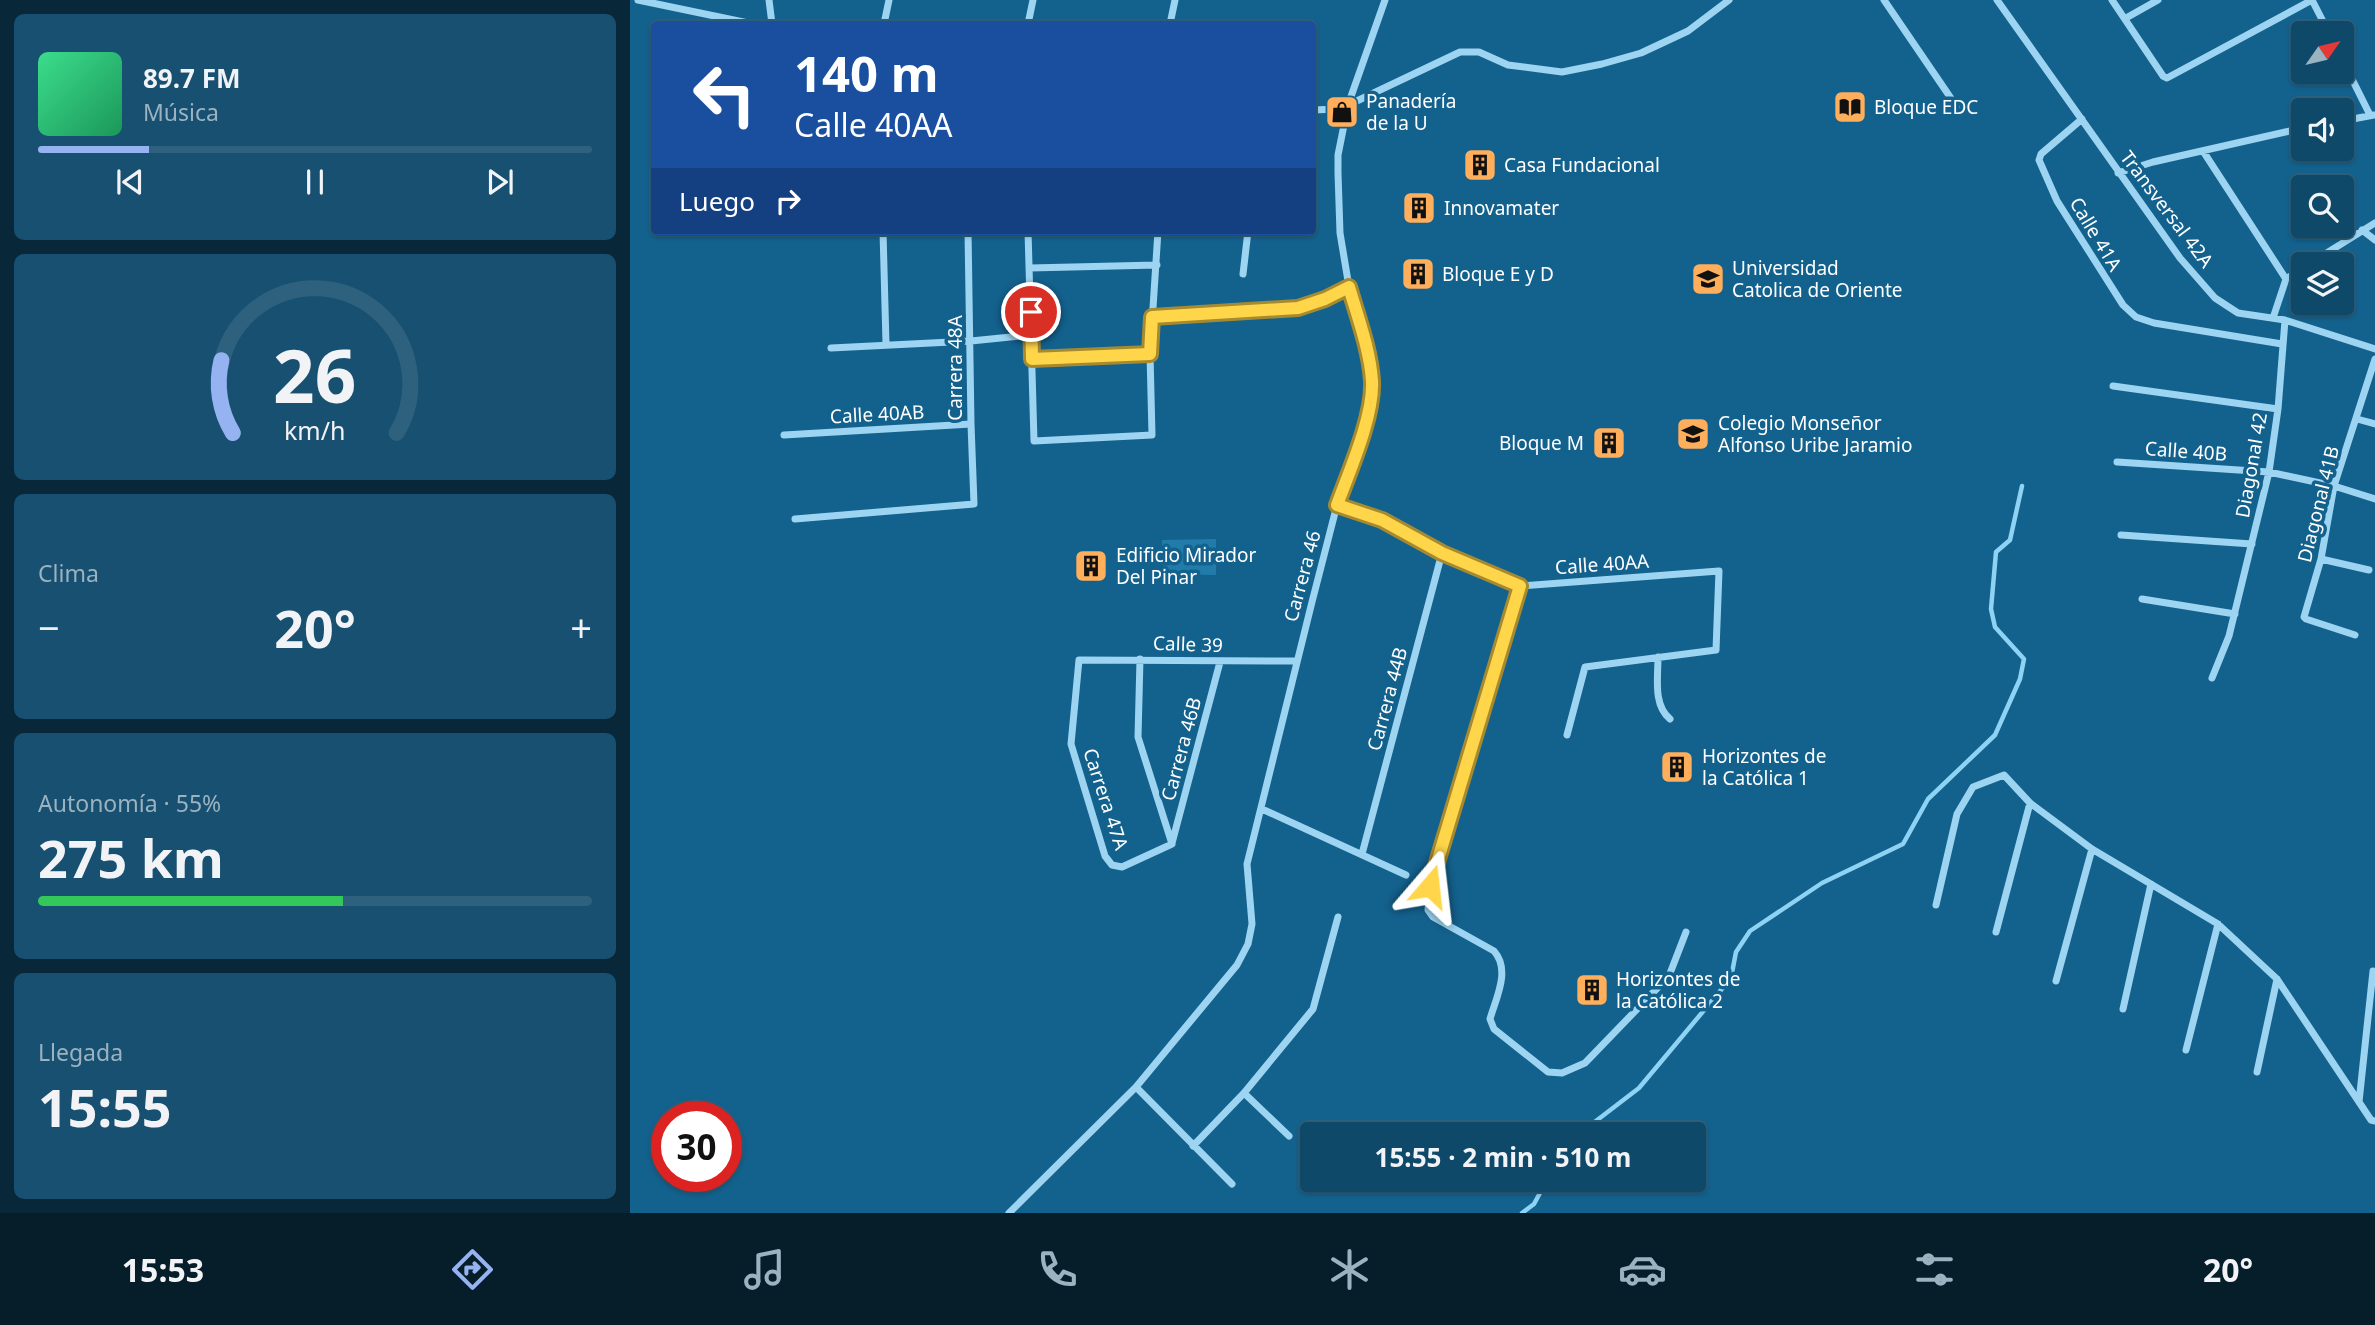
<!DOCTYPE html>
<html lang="es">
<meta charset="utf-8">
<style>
:root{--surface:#0e496a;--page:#175070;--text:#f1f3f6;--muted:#9bb2c1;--line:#2e617e;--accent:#95b2f1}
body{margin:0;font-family:"Noto Sans",sans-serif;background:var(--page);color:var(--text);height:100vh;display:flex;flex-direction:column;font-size:26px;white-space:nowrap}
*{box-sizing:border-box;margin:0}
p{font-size:23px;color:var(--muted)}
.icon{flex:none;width:38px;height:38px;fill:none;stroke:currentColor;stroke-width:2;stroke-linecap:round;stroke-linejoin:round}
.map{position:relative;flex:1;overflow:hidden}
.side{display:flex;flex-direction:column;gap:14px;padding:14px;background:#08283a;width:630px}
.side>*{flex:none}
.hud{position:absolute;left:21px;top:21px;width:665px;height:214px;border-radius:7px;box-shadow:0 2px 5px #0004,0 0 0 2px var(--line);background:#1a4fa0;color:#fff;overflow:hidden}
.needle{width:46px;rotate:56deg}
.tools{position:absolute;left:1661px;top:21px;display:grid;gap:14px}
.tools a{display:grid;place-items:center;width:63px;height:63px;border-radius:7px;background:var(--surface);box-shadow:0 2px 5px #0004,0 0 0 2px var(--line);font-size:35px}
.speed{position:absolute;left:21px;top:1101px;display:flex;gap:14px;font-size:35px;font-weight:700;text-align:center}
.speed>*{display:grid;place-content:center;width:91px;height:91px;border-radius:50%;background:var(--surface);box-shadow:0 2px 5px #0004,0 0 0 2px var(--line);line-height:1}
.speed .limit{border:10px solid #d22;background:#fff;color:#111}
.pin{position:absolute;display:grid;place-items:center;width:60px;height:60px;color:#fff;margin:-30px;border:4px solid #fff;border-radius:50%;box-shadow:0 2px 7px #0007}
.me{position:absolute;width:77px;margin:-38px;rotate:17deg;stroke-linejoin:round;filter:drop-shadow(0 0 5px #0008)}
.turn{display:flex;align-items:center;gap:24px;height:147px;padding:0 28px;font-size:32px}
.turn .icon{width:91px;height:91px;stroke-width:2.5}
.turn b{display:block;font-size:49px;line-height:60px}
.then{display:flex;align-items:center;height:66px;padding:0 28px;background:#0003;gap:14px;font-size:26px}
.big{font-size:52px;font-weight:700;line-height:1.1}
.side .card{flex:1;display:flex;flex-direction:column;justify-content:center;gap:10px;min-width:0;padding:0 24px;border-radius:10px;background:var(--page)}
.side .dial{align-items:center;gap:0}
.dial svg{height:182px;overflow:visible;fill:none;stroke:var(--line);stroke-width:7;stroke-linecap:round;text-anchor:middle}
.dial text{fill:var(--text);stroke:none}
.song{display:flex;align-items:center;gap:21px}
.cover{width:84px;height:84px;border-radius:10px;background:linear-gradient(135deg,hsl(150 70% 55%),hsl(150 70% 35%))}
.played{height:7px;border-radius:4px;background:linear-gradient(90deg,var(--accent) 20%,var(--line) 20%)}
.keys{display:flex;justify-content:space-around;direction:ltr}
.heat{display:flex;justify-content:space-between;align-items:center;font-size:38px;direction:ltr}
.charge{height:10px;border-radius:5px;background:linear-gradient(90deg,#34c759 55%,var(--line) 0)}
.trip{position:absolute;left:670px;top:1122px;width:406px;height:70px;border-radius:7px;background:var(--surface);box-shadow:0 2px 5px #0004,0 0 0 2px var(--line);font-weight:700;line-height:70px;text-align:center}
.tabs{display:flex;height:112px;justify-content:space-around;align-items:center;background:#061d2a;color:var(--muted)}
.tabs .icon{width:49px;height:49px}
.tabs .on{color:var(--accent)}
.tabs b{font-size:32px;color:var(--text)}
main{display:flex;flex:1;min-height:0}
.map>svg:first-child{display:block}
.green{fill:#227caa}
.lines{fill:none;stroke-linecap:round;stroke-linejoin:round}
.stream{stroke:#8ed2f4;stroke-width:4.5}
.street{stroke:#9dd4f1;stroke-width:7}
.route-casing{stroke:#a68a30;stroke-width:18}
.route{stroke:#ffd54a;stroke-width:12}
.labels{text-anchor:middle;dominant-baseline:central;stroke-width:7;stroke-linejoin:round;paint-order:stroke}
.poi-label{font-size:19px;fill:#fff;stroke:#13618d;text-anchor:start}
.street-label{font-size:19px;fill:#fff;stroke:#13618d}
</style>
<main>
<section class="side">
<div class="card">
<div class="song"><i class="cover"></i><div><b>89.7 FM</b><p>Música</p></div></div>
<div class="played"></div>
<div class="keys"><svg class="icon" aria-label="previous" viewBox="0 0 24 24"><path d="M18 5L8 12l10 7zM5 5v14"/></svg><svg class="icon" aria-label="pause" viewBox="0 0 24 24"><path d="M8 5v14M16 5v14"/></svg><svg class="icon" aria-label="next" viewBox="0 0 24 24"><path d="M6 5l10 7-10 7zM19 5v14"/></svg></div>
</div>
<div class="card dial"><svg viewBox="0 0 100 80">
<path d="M14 69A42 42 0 1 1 86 69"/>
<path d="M14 69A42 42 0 0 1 9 37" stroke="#95b2f1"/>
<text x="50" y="56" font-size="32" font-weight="700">26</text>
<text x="50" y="72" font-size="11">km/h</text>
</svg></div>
<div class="card"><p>Clima</p>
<div class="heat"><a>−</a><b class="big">20°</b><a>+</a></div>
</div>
<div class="card"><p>Autonomía · 55%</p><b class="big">275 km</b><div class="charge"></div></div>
<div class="card"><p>Llegada</p><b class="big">15:55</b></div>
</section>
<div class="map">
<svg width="1745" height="1213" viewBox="0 0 1745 1213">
<rect width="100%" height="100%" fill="#13618d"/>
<path class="green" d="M586,539V575L533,574L532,540Z"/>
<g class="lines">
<path class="stream" d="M949,1134L1009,1088L1101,978L1106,952L1120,931L1192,883L1273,844L1298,799L1365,735L1390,679L1394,659L1365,627L1361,609L1366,552L1380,540L1392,486
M892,1213L904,1204L917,1180"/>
<path class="street" d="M8,0L123,24
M139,0L142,24
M1254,0L1331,113
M1367,0L1550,258L1585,298L1608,313L1655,320L1745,349
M1482,0L1533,76L1537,78L1682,0
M1682,0L1699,33
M1496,18L1528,0
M254,24L259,0
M398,24L403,0
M540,24L545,0
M1712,59L1740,115
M682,110L710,109L830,52H849L878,65L932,72L972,64L1011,53L1058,31L1099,0
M1452,119L1411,154L1409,160L1427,201L1493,305L1506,317L1524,323L1652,344
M1712,121L1744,115
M1573,151L1656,279
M1488,173L1523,162L1673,128
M1732,230L1745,240
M253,231L256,344
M398,231L404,441L522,435L520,354L528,231
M1679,264L1745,223
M400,268L527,265
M613,274L618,231
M522,317L668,308L719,287
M1643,318L1656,279L1673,268
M201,348L341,341L401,335
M402,359L520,354
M1483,386L1648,409
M1727,419L1745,424
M154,435L341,424
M1487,462L1639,472L1704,486L1745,499
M707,505L752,520L812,553L890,586L1089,571L1086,650L955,667L937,735
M165,519L344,504L341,424L338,231
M1491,535L1622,544
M1691,559L1739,570
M890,586L800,886L798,910L803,917L864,951C881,970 866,998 860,1019L864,1029L918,1072L932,1073L955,1063L1039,976L1056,932
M1512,599L1605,614
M1725,635L1676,619L1674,617L1691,559L1704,486L1745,359
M1028,657C1028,678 1023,705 1040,719
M510,659L508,737L542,844
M1582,678L1599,636L1639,472L1648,409L1655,320
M632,809L776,875
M542,843L590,662
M542,844L492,867L482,865L475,856L441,744L449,660L667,661
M732,854L812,553
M1306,905L1327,814L1343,787L1374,775L1400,803L1462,849L1588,924L1647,979L1741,1120L1745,1121
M1366,932L1400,803
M1426,981L1462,849
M1493,1009L1521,884
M1556,1050L1588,924
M1627,1072L1647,979
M506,1087L602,1184
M614,1093L659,1136
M1729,1102L1743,971
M563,1146L614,1093L683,1009L708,917
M379,1213L506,1087L607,965L618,944L622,924L617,864L682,602L707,505L732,438L743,384L739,359L719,287L710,233L708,173V155L718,105L755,0"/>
</g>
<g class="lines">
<defs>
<path id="route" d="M401,312L402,359L520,354L522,317L668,308L695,299L719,287C728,318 740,350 742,381C744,416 719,472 707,505L752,520L812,553L890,586L800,886"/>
</defs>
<use href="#route" class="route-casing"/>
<use href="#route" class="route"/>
</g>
<defs>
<symbol id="library-square" viewBox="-11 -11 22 22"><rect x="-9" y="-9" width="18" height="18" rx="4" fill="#ffae5c" stroke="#13618d"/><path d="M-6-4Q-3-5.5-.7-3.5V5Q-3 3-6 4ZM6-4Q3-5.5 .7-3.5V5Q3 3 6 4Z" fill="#111"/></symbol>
<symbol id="shop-square" viewBox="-11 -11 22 22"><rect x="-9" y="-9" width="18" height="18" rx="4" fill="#ffae5c" stroke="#13618d"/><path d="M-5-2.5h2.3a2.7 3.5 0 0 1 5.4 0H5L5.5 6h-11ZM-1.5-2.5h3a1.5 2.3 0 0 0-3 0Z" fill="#111"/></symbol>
<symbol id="building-square" viewBox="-11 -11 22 22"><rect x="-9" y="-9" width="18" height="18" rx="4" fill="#ffae5c" stroke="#13618d"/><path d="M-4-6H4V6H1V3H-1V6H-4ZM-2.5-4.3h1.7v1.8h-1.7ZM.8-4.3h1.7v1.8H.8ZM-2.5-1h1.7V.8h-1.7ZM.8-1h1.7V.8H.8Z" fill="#111"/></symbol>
<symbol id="university-square" viewBox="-11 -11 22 22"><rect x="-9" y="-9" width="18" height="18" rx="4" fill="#ffae5c" stroke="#13618d"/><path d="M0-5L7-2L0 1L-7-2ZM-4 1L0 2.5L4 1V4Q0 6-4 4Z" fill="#111"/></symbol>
<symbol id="school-square" viewBox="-11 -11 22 22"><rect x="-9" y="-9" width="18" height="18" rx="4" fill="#ffae5c" stroke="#13618d"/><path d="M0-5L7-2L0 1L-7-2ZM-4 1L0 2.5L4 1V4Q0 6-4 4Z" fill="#111"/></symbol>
</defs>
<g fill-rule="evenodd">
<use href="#library-square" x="1201" y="88" width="38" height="38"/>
<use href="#shop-square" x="693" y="93" width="38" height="38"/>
<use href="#building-square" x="831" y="146" width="38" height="38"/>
<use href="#building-square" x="770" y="189" width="38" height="38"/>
<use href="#building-square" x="769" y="255" width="38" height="38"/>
<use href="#university-square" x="1059" y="260" width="38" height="38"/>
<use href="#school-square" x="1044" y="415" width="38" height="38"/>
<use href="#building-square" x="960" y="424" width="38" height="38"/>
<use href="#building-square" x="442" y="547" width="38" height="38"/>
<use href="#building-square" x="1028" y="748" width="38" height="38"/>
<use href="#building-square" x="943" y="971" width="38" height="38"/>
</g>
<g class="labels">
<g class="poi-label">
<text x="736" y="101">Panadería<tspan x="736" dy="22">de la U</tspan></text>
<text x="1244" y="107">Bloque EDC</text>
<text x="874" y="165">Casa Fundacional</text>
<text x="814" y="208">Innovamater</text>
<text x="1102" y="268">Universidad<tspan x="1102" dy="22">Catolica de Oriente</tspan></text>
<text x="812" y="274">Bloque E y D</text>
<text x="1088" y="423">Colegio Monseñor<tspan x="1088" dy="22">Alfonso Uribe Jaramio</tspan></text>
<text x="954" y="443" text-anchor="end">Bloque M</text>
<text x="486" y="555">Edificio Mirador<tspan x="486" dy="22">Del Pinar</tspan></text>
<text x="1072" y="756">Horizontes de<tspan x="1072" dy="22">la Católica 1</tspan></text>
<text x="986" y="979">Horizontes de<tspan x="986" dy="22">la Católica 2</tspan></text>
</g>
<g class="street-label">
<text transform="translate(1537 209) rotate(53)">Transversal 42A</text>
<text transform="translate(1466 234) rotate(59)">Calle 41A</text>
<text transform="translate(325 368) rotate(-90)">Carrera 48A</text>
<text transform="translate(247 414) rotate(-3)">Calle 40AB</text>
<text transform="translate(1556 451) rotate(4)">Calle 40B</text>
<text transform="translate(1621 465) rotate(-80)">Diagonal 42</text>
<text transform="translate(1688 504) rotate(-76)">Diagonal 41B</text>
<text transform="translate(972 564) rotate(-4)">Calle 40AA</text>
<text transform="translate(672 576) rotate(-75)">Carrera 46</text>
<text transform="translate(558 644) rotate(2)">Calle 39</text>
<text transform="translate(757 699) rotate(-75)">Carrera 44B</text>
<text transform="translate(551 749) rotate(-75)">Carrera 46B</text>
<text transform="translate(476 799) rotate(72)">Carrera 47A</text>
</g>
</g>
</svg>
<div class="tools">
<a><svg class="needle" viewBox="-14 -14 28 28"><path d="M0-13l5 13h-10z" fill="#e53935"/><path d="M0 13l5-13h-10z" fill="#9bb2c1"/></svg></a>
<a><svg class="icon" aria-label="sound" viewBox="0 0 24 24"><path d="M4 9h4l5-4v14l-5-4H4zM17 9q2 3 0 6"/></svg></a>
<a><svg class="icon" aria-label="search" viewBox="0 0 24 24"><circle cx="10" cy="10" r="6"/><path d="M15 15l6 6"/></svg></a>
<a><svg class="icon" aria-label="layers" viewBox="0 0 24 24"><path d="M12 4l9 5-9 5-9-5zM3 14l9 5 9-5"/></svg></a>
</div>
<div class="speed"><div class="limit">30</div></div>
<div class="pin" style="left:401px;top:312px;background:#d93025"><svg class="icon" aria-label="arrive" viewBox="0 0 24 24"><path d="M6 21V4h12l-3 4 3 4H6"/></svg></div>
<svg class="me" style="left:800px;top:886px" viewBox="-20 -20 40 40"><path d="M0-17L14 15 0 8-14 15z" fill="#ffd54a" stroke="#fff" stroke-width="4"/></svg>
<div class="trip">15:55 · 2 min · 510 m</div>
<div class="hud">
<div class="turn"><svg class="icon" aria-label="left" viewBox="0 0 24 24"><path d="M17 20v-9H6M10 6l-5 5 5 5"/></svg><div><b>140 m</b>Calle 40AA</div></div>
<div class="then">Luego<svg class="icon" aria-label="right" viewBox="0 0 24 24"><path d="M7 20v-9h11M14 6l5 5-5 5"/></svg></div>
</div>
</div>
</main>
<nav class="tabs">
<b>15:53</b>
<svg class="icon on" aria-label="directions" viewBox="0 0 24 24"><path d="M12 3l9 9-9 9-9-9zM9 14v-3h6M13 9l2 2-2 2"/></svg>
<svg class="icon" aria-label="music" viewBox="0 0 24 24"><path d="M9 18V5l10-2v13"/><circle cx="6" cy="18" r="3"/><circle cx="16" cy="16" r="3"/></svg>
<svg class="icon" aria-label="phone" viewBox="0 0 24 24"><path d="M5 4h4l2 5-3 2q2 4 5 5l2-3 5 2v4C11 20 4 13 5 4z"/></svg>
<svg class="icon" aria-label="climate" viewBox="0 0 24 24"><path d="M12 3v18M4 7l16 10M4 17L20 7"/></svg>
<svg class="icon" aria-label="car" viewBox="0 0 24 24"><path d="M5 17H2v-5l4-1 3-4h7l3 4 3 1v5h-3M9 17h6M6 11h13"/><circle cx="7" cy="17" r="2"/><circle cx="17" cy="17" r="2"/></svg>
<svg class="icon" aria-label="filters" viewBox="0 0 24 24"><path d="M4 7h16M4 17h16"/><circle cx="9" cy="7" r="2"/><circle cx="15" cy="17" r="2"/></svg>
<b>20°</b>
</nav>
